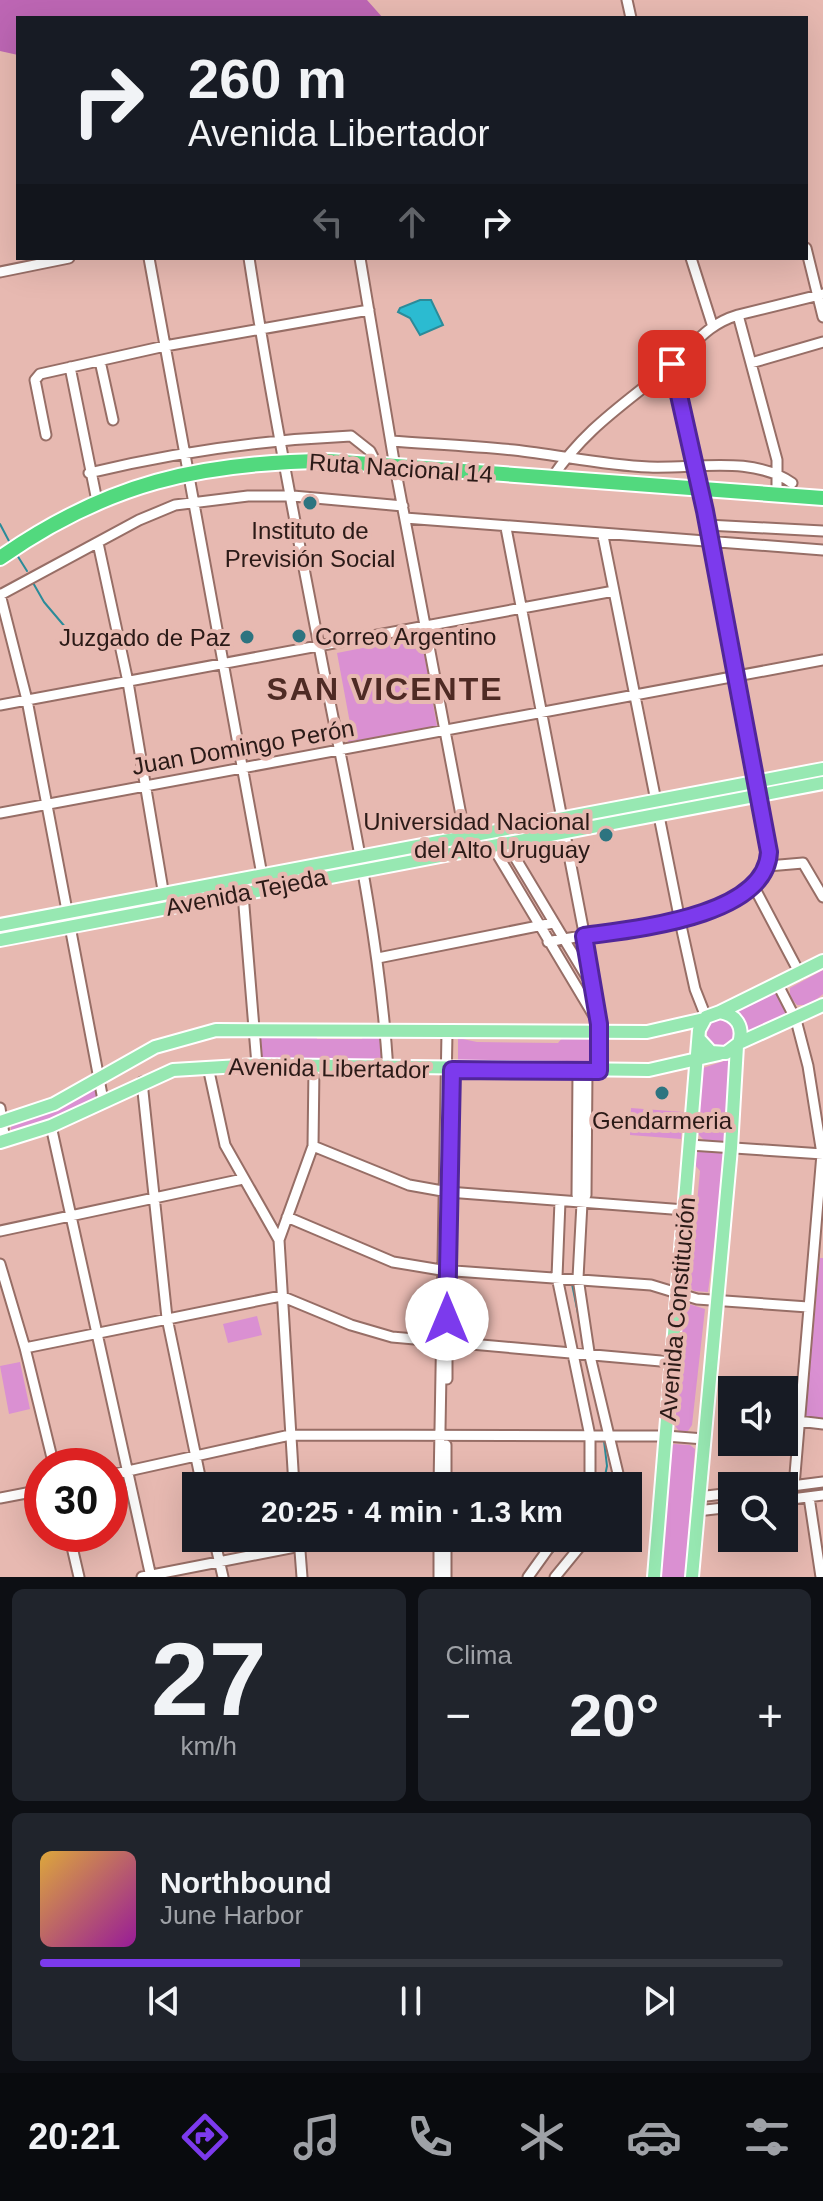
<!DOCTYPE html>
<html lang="es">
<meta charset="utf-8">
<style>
:root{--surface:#171b24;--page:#20242c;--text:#f1f3f6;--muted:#9ea1a6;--line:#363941;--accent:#7c3aed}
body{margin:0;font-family:Helvetica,sans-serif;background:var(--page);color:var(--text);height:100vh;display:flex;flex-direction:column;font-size:30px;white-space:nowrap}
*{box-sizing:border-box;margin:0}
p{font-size:26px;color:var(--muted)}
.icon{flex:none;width:44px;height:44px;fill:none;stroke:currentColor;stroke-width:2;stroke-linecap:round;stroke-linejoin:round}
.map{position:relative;height:1577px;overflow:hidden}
.sheet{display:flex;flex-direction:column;gap:12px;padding:12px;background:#0d0f14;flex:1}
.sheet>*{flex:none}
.hud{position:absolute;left:16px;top:16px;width:792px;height:244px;border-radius:0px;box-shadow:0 8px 32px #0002;background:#171b24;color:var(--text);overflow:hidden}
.buttons{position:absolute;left:718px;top:1376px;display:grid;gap:16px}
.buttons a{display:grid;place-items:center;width:80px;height:80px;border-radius:0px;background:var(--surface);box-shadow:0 8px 32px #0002;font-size:40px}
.speed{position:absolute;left:24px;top:1448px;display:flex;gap:16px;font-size:40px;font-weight:700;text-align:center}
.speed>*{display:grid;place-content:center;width:104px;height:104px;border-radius:50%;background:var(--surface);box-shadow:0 8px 32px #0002;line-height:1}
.speed .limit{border:12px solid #d22;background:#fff;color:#111}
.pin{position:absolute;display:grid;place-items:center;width:68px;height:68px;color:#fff;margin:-34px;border-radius:16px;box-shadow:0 4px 12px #0006}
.me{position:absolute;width:88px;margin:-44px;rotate:0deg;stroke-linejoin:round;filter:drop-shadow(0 0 6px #0008)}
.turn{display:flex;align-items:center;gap:28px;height:168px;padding:0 40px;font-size:36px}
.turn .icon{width:104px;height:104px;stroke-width:2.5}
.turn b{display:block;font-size:56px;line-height:68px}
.lanes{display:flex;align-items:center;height:76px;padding:0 40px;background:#0003;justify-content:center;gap:40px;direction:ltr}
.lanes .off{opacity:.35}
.big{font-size:60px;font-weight:700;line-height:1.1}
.sheet .tile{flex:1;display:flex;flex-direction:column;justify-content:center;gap:12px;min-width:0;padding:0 28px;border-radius:12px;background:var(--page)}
.sheet .dial{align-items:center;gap:0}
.dial b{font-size:104px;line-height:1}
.song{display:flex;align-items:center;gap:24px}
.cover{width:96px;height:96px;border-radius:12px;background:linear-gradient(135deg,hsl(40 70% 55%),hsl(300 70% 35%))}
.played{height:8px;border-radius:4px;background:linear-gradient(90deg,var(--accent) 35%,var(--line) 35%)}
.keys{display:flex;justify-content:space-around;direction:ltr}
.heat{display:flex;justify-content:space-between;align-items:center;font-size:44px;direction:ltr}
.sheet .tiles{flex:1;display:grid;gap:12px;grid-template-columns:1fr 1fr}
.tile:last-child{grid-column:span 2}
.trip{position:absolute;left:182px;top:1472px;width:460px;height:80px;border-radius:0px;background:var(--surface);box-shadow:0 8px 32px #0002;font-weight:700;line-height:80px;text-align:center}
.tabs{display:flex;height:128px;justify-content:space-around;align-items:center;background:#090b0e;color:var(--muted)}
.tabs .icon{width:56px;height:56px}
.tabs .selected{color:var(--accent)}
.tabs b{font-size:36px;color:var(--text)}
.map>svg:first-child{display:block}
.green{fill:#da90d2}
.forest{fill:#bd66b4}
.water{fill:#2bbbd1;stroke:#2b8b99;stroke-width:2}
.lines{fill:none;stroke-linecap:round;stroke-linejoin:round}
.stream{stroke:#2b8b99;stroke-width:2}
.minor-casing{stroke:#976e66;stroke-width:13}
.major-casing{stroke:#fff;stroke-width:16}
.highway-casing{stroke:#fff;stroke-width:18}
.minor{stroke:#fff;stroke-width:9}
.major{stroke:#97e8b2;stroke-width:12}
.highway{stroke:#52d97e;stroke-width:14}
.route-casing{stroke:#51269a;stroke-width:20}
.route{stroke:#7c3aed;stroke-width:14}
.poi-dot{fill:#2d7480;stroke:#e7b9b1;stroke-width:3}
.labels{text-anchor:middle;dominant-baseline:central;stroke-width:8;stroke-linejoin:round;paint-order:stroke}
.street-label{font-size:24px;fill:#2b1a17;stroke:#e7b9b1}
.poi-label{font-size:24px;fill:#2b1a17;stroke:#e7b9b1}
.district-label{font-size:32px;font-weight:bold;letter-spacing:2px;fill:#4e2a24;stroke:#e7b9b1}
</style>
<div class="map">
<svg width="823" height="1577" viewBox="0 0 823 1577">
<rect width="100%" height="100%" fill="#e7b9b1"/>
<path class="green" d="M420,630L437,726L348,742L346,736L352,734L337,653L413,638V631Z
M823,970V994L810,1005H797L790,997V988Z
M777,992L787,1016L747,1034L745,1024L735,1011Z
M707 1033a14 14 0 1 1 28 0a14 14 0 1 1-28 0Z
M363,1033L381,1036L382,1061L379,1063L259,1060L260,1035L317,1034V1039H362Z
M563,1037L590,1038L594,1042L593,1062L589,1066L463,1064L458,1061V1038L477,1042L558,1043Z
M730,1059L733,1063L725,1139L722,1143L704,1140L698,1134L703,1068Z
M94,1089L98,1096L81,1108L16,1133L11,1131V1122L69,1103Z
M631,1108L683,1112L681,1139L630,1135Z
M698,1149L726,1153L708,1292L694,1291L686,1284L689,1239L694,1235L700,1171L695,1165Z
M820,1258H823V1418L805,1417Z
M686,1303L705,1309L692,1425L688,1431H679L675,1426L683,1308Z
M257,1316L262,1335L228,1343L223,1324Z
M20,1362L30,1409L9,1414L0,1366Z
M674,1444L690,1445L695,1449L685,1577H660L670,1447Z"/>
<path class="forest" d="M0,0H367L383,18H18V55L0,51Z"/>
<path class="water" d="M420,300H431L443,325L420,335L410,318L398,312L400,308Z"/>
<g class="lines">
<path class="stream" d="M0,524L10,543
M17,555L27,571
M32,581L44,602L77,641
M572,1284L580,1323
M598,1408L602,1427
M603,1486L607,1466L604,1441
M549,1555L569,1538"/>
<defs>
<path id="minor" d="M627,0L631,18
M806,248L823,317
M149,258L262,875
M249,258C269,388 294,517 319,646C346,787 379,926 388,1070
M360,258L395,467L468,852
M691,258L712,324
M0,272L69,258
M738,315L823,294
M100,361L113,420
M751,363L823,342
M70,367L97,501
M46,435L35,380L40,374L165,346L369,310
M391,441C432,444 473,446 514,450C559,455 603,465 649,467C695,469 752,455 792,483
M89,473C176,452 262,440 351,436L370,451L377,465
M552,478C585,428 625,404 669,367C695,345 705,325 738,315L777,460V495
M405,518L823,550
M707,525L823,531
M506,528L595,990L599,1071
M603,536L680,921L695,989L706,1017
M98,543L128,682L166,908
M0,594L27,700L103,1100
M0,595L139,520L175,505L248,496H293L403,506
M0,705L614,591
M0,813L823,660
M484,832L597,1021
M504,839L591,984
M768,866L803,863L823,897
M754,887L800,974
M243,894L257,1065
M548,942C602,929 765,926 769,852L705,511L672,364
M378,958L553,923
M778,985L796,1020L808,1066L822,1154L794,1486
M208,1067L225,1145L279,1240
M578,1071L577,1195L583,1199
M587,1071L586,1195L582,1203L578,1278L589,1352L621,1486
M142,1082L167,1318L202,1486
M0,1108L5,1141
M51,1126L151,1577
M690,1145L823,1154
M313,1146L409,1185L448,1192L685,1210
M449,1163L452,1070
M560,1201L557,1277L590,1436V1486
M287,1217L393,1262L441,1270L651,1285L697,1299L808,1307
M0,1231L243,1179
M0,1264L25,1348L54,1466
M25,1348L281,1296L351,1325L392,1337L672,1362
M447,1379V1305
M798,1421L823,1424
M446,1445V1486
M110,1475L290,1435L666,1436L704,1439
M294,1486L279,1240L313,1146L314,1067
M439,1486L447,1032
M784,1487L823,1482
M698,1497L732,1493
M809,1497L821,1577
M0,1498L42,1490
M784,1500L823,1495
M697,1511L732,1507
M69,1534L79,1577
M214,1538L223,1577
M299,1538L302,1577
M439,1538V1577
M142,1577L341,1538
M446,1577V1538
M528,1577L556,1538
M555,1577L587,1538"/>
<path id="major" d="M0,925L823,769
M0,940L823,783
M720,1012L823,961
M739,1043L823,1005
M0,1122L54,1104L155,1047L216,1030L647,1032L704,1019
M0,1142L51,1126L173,1070L257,1065L649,1070L719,1054
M654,1577L699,1030L706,1017L720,1012C737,1015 744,1027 739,1043L726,1053L711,1052L700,1040
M692,1577L731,1148L737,1046"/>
<path id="highway" d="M0,558C107,483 200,462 329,461L823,498"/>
</defs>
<use href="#minor" class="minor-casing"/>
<use href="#major" class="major-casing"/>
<use href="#highway" class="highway-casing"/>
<use href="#minor" class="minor"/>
<use href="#major" class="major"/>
<use href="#highway" class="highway"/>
</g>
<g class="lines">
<defs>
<path id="route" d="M447,1319L452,1070L599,1071V1024L584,936C633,929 766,917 769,852L705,511L672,364"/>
</defs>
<use href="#route" class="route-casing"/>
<use href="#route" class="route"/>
</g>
<g class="poi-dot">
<circle cx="310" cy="503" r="8"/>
<circle cx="299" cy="636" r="8"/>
<circle cx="247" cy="637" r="8"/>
<circle cx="606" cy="835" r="8"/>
<circle cx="662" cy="1093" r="8"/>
</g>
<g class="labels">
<g class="street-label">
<text transform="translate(401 468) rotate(4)">Ruta Nacional 14</text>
<text transform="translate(243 747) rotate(-10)">Juan Domingo Perón</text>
<text transform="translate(246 892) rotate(-11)">Avenida Tejeda</text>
<text transform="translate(329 1068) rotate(1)">Avenida Libertador</text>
<text transform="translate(677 1309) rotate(-85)">Avenida Constitución</text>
</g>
<g class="poi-label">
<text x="310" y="530">Instituto de<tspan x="310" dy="28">Previsión Social</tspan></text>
<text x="315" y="636" text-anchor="start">Correo Argentino</text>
<text x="231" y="637" text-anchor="end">Juzgado de Paz</text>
<text x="590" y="821" text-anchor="end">Universidad Nacional<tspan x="590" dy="28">del Alto Uruguay</tspan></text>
<text x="662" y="1120">Gendarmeria</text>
</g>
<g class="district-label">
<text x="385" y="689">SAN VICENTE</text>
</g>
</g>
</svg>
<div class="buttons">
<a><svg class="icon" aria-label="sound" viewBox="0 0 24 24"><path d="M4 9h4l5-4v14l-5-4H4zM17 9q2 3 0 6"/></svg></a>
<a><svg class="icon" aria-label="search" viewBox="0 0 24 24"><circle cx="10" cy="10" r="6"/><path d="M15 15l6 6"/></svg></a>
</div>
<div class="speed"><div class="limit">30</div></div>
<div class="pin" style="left:672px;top:364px;background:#d93025"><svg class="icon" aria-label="arrive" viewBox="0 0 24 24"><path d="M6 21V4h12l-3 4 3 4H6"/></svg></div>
<svg class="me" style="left:447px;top:1319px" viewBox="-20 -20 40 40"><circle r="19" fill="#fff"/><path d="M0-13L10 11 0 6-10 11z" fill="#7c3aed"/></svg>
<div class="trip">20:25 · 4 min · 1.3 km</div>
<div class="hud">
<div class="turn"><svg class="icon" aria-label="right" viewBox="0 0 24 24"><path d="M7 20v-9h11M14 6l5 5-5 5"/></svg><div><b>260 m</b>Avenida Libertador</div></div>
<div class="lanes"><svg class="icon off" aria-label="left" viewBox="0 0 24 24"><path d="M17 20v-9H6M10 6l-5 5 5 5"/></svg><svg class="icon off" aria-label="ahead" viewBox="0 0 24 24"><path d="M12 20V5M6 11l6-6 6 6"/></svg><svg class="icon" aria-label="right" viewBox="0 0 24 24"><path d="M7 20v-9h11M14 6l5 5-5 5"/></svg></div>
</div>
</div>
<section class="sheet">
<div class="tiles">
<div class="tile dial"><b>27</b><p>km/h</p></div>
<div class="tile"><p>Clima</p>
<div class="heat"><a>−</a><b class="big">20°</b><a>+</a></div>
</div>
<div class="tile">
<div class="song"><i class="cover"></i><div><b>Northbound</b><p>June Harbor</p></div></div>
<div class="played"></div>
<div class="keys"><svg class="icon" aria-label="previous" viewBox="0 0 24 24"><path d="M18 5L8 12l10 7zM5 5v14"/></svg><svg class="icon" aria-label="pause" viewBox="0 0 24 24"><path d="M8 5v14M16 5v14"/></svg><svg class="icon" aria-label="next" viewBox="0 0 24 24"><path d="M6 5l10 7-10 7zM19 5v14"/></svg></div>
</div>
</div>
</section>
<nav class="tabs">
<b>20:21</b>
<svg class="icon selected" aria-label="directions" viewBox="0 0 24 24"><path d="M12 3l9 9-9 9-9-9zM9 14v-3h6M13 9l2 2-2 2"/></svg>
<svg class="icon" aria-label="music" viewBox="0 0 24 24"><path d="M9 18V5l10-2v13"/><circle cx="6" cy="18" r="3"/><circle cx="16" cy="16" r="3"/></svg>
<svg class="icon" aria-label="phone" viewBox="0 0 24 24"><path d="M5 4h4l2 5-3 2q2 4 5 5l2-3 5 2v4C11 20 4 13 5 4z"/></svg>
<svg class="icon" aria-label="climate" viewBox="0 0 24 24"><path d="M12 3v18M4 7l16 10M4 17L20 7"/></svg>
<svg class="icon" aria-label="car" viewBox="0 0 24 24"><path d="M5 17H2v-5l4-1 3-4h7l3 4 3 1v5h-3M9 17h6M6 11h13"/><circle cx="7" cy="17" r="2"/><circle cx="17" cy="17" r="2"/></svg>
<svg class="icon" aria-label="filters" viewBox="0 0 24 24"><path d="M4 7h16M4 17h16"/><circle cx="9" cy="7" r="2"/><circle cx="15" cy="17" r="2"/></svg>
</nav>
